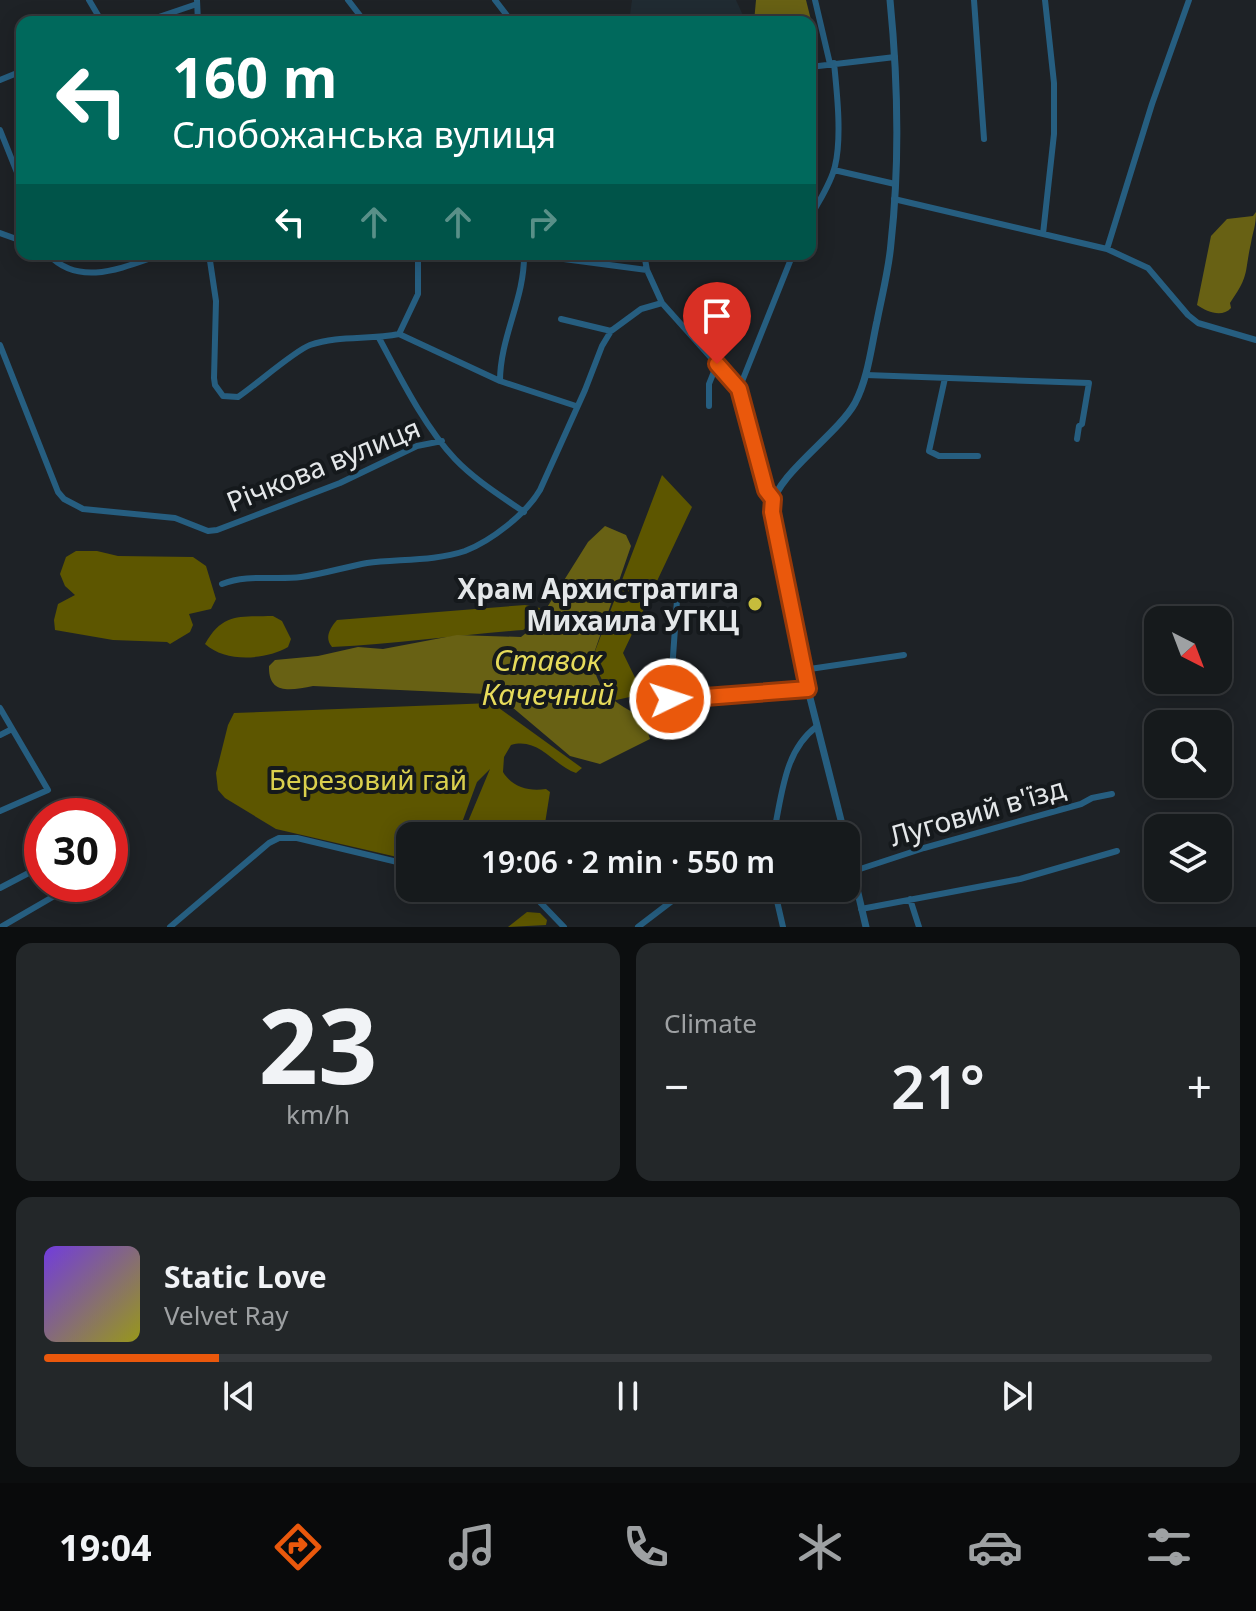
<!DOCTYPE html>
<meta charset="utf-8">
<style>
:root{--surface:#161a1c;--page:#232729;--text:#f1f3f6;--muted:#9ea1a3;--line:#35383b;--accent:#ea580c}
body{margin:0;font-family:"Noto Sans",sans-serif;background:var(--page);color:var(--text);height:100vh;display:flex;flex-direction:column;font-size:30px;white-space:nowrap}
*{box-sizing:border-box;margin:0}
p{font-size:26px;color:var(--muted)}
.icon{flex:none;width:44px;height:44px;fill:none;stroke:currentColor;stroke-width:2;stroke-linecap:round;stroke-linejoin:round}
.map{position:relative;height:927px;overflow:hidden}
.sheet{display:flex;flex-direction:column;gap:16px;padding:16px;background:#0c0e0f;flex:1}
.sheet>*{flex:none}
.banner{position:absolute;left:16px;top:16px;width:800px;height:244px;border-radius:16px;box-shadow:0 4px 20px #0003,0 0 0 2px var(--line);background:#00695c;color:#fff;overflow:hidden}
.needle{width:52px;rotate:138deg}
.buttons{position:absolute;left:1144px;top:606px;display:grid;gap:16px}
.buttons a{display:grid;place-items:center;width:88px;height:88px;border-radius:16px;background:var(--surface);box-shadow:0 4px 20px #0003,0 0 0 2px var(--line);font-size:40px}
.speed{position:absolute;left:24px;top:798px;display:flex;gap:16px;font-size:40px;font-weight:700;text-align:center}
.speed>*{display:grid;place-content:center;width:104px;height:104px;border-radius:50%;background:var(--surface);box-shadow:0 4px 20px #0003,0 0 0 2px var(--line);line-height:1}
.speed .limit{border:12px solid #d22;background:#fff;color:#111}
.pin{position:absolute;display:grid;place-items:center;width:68px;height:68px;color:#fff;margin:-82px -34px;border-radius:50% 50% 50% 0;rotate:-45deg;box-shadow:0 0 8px #0007}
.pin .icon{rotate:45deg}
.me{position:absolute;width:88px;margin:-44px;rotate:86deg;stroke-linejoin:round;filter:drop-shadow(0 0 6px #0008)}
.turn{display:flex;align-items:center;gap:28px;height:168px;padding:0 24px;font-size:36px}
.turn .icon{width:104px;height:104px;stroke-width:2.5}
.turn b{display:block;font-size:56px;line-height:68px}
.lanes{display:flex;align-items:center;height:76px;padding:0 24px;background:#0003;justify-content:center;gap:40px;direction:ltr}
.lanes .off{opacity:.35}
.big{font-size:60px;font-weight:600;line-height:1.1}
.sheet .card{flex:1;display:flex;flex-direction:column;justify-content:center;gap:12px;min-width:0;padding:0 28px;border-radius:16px;background:var(--page)}
.sheet .dial{align-items:center;gap:0}
.dial b{font-size:104px;line-height:1}
.song{display:flex;align-items:center;gap:24px}
.cover{width:96px;height:96px;border-radius:12px;background:linear-gradient(135deg,hsl(260 70% 55%),hsl(60 70% 35%))}
.played{height:8px;border-radius:4px;background:linear-gradient(90deg,var(--accent) 15%,var(--line) 15%)}
.keys{display:flex;justify-content:space-around;direction:ltr}
.heat{display:flex;justify-content:space-between;align-items:center;font-size:44px;direction:ltr}
.sheet .tiles{flex:1;display:grid;gap:16px;grid-template-columns:1fr 1fr}
.card:last-child{grid-column:span 2}
.trip{position:absolute;left:396px;top:822px;width:464px;height:80px;border-radius:16px;background:var(--surface);box-shadow:0 4px 20px #0003,0 0 0 2px var(--line);font-weight:600;line-height:80px;text-align:center}
.menu{display:flex;height:128px;justify-content:space-around;align-items:center;background:#090a0b;color:var(--muted)}
.menu .icon{width:56px;height:56px}
.menu .on{color:var(--accent)}
.menu b{font-size:36px;color:var(--text)}
.map>svg:first-child{display:block}
.built{fill:#202b32}
.forest{fill:#5d5600}
.water{fill:#686114}
.lines{fill:none;stroke-linecap:round;stroke-linejoin:round}
.minor{stroke:#265e80;stroke-width:6}
.tertiary{stroke:#265e80;stroke-width:7}
.route-casing{stroke:#983908;stroke-width:20}
.route{stroke:#ea580c;stroke-width:14}
.poi-dot{fill:#c6bc3c;stroke:#15191c;stroke-width:3}
.labels{text-anchor:middle;dominant-baseline:central;stroke-width:8;stroke-linejoin:round;paint-order:stroke}
.street-label{font-size:28px;fill:#e4e7e9;stroke:#15191c}
.poi-label{font-size:28px;font-weight:bold;fill:#e4e7e9;stroke:#15191c;text-anchor:end}
.park-label{font-size:28px;fill:#dacf4d;stroke:#15191c}
.water-label{font-size:30px;font-style:italic;fill:#e6db5b;stroke:#15191c}
</style>
<div class="map">
<svg width="1256" height="927" viewBox="0 0 1256 927">
<rect width="100%" height="100%" fill="#1e2226"/>
<path class="built" d="M632,0H736L746,22H629Z"/>
<path class="forest" d="M662,475L692,507L623,653L643,694L612,701L592,659Z
M76,551H97L118,556L193,557L206,566L216,599L211,609L189,614L193,625L190,632L170,644L167,642L113,640L55,630L54,620L58,604L75,595L65,586L60,574L66,557Z
M525,605L540,608L535,621L523,630C459,635 396,644 332,647C324,638 330,628 337,620Z
M273,616L282,621L291,639L288,647C265,660 226,663 205,644C223,612 240,617 273,616Z
M492,703L582,768L576,773C553,765 539,737 511,745L504,757L503,772C512,787 529,792 546,789L550,792L543,836H462L490,769L477,782L457,836H410V860L276,829L225,798L218,790L216,773L228,725L234,713Z
M527,912L540,913L547,920L546,925L508,927Z"/>
<path class="water" d="M756,0H806L816,40L810,50V22H754Z
M1256,212C1256,226 1253,231 1251,243C1244,274 1250,274 1230,303L1231,308C1222,318 1207,312 1197,305L1211,236L1227,219L1253,216Z
M605,526L626,535L631,546L592,659C598,694 614,702 643,718L650,739L600,764L570,756L512,707L486,694L313,686C292,690 268,696 269,666L275,660L318,656L358,647L383,649L457,635L521,637L536,625L588,542Z"/>
<g class="lines">
<path class="minor" d="M89,0L102,22
M197,0L198,22
M348,0L365,22
M495,0L512,22
M815,0L830,64
M974,0L984,139
M144,22L197,4
M810,67L895,57
M0,80L22,71
M0,130L22,185
M834,170L895,184
M894,199L1107,249L1148,268L1188,315L1198,323L1256,340
M810,218C818,202 831,184 835,166C842,137 837,93 834,63
M0,233L22,241
M1043,234L1054,134V83L1045,0
M1107,249L1152,104L1189,0
M48,254C80,289 126,266 163,254
M209,254L216,301L214,378L215,385L223,396L238,397C256,385 294,351 310,345C339,335 369,340 399,334L418,294V254
M526,254L647,270
M644,254L647,270L662,303L739,389L766,490L773,499
M561,319L611,331
M399,334L500,381L576,406
M379,338C400,377 424,426 455,459C475,480 501,496 524,512
M0,345L58,492L64,499L83,509L175,518L208,531L217,530L340,483L417,446L442,441
M866,375L1089,383L1082,424L1079,426L1077,439
M945,378L929,451L939,456H978
M500,381C500,337 525,298 524,254
M739,389L793,254
M709,406V384L717,364
M222,584C247,574 275,580 301,577C323,574 345,567 367,563C399,559 435,561 465,551C491,541 526,514 540,490L585,390L602,346L611,331L641,309L662,303
M677,600L670,699L680,704L705,697L808,689
M803,670L904,655
M0,708L48,790L0,811
M0,735L12,729
M773,836C782,798 783,752 816,727
M854,871L924,848L1081,804L1092,798L1112,794
M0,888L42,866
M515,888L536,898L564,927
M774,888L783,927
M910,899L919,927
M861,909L1020,879L1117,851
M1,927L75,884
M170,927L269,843L279,838H297L410,865
M638,927L689,888"/>
<path class="tertiary" d="M845,836L803,670L772,506C776,475 837,435 855,403C868,378 871,348 877,321C882,295 889,269 891,243C900,162 898,81 890,0
M846,842L866,927"/>
</g>
<g class="lines">
<defs>
<path id="route" d="M670,699L680,704L705,697L808,689L772,512L773,499L766,490L739,389L717,364"/>
</defs>
<use href="#route" class="route-casing"/>
<use href="#route" class="route"/>
</g>
<circle class="poi-dot" cx="755" cy="604" r="8"/>
<g class="labels">
<g class="street-label">
<text transform="translate(323 464) rotate(-22)">Річкова вулиця</text>
<text transform="translate(977 811) rotate(-16)">Луговий в'їзд</text>
</g>
<g class="poi-label">
<text x="739" y="588">Храм Архистратига<tspan x="739" dy="32">Михаила УГКЦ</tspan></text>
</g>
<g class="park-label">
<text x="368" y="779">Березовий гай</text>
</g>
<g class="water-label">
<text x="548" y="659">Ставок<tspan x="548" dy="34">Качечний</tspan></text>
</g>
</g>
</svg>
<div class="buttons">
<a><svg class="needle" viewBox="-14 -14 28 28"><path d="M0-13l5 13h-10z" fill="#e53935"/><path d="M0 13l5-13h-10z" fill="#9ea1a3"/></svg></a>
<a><svg class="icon" aria-label="search" viewBox="0 0 24 24"><circle cx="10" cy="10" r="6"/><path d="M15 15l6 6"/></svg></a>
<a><svg class="icon" aria-label="layers" viewBox="0 0 24 24"><path d="M12 4l9 5-9 5-9-5zM3 14l9 5 9-5"/></svg></a>
</div>
<div class="speed"><div class="limit">30</div></div>
<div class="pin" style="left:717px;top:364px;background:#d93025"><svg class="icon" aria-label="arrive" viewBox="0 0 24 24"><path d="M6 21V4h12l-3 4 3 4H6"/></svg></div>
<svg class="me" style="left:670px;top:699px" viewBox="-20 -20 40 40"><circle r="17" fill="#ea580c" stroke="#fff" stroke-width="3"/><path d="M0-11L8 9 0 5-8 9z" fill="#fff"/></svg>
<div class="trip">19:06 · 2 min · 550 m</div>
<div class="banner">
<div class="turn"><svg class="icon" aria-label="left" viewBox="0 0 24 24"><path d="M17 20v-9H6M10 6l-5 5 5 5"/></svg><div><b>160 m</b>Слобожанська вулиця</div></div>
<div class="lanes"><svg class="icon" aria-label="left" viewBox="0 0 24 24"><path d="M17 20v-9H6M10 6l-5 5 5 5"/></svg><svg class="icon off" aria-label="ahead" viewBox="0 0 24 24"><path d="M12 20V5M6 11l6-6 6 6"/></svg><svg class="icon off" aria-label="ahead" viewBox="0 0 24 24"><path d="M12 20V5M6 11l6-6 6 6"/></svg><svg class="icon off" aria-label="right" viewBox="0 0 24 24"><path d="M7 20v-9h11M14 6l5 5-5 5"/></svg></div>
</div>
</div>
<section class="sheet">
<div class="tiles">
<div class="card dial"><b>23</b><p>km/h</p></div>
<div class="card"><p>Climate</p>
<div class="heat"><a>−</a><b class="big">21°</b><a>+</a></div>
</div>
<div class="card">
<div class="song"><i class="cover"></i><div><b>Static Love</b><p>Velvet Ray</p></div></div>
<div class="played"></div>
<div class="keys"><svg class="icon" aria-label="previous" viewBox="0 0 24 24"><path d="M18 5L8 12l10 7zM5 5v14"/></svg><svg class="icon" aria-label="pause" viewBox="0 0 24 24"><path d="M8 5v14M16 5v14"/></svg><svg class="icon" aria-label="next" viewBox="0 0 24 24"><path d="M6 5l10 7-10 7zM19 5v14"/></svg></div>
</div>
</div>
</section>
<nav class="menu">
<b>19:04</b>
<svg class="icon on" aria-label="directions" viewBox="0 0 24 24"><path d="M12 3l9 9-9 9-9-9zM9 14v-3h6M13 9l2 2-2 2"/></svg>
<svg class="icon" aria-label="music" viewBox="0 0 24 24"><path d="M9 18V5l10-2v13"/><circle cx="6" cy="18" r="3"/><circle cx="16" cy="16" r="3"/></svg>
<svg class="icon" aria-label="phone" viewBox="0 0 24 24"><path d="M5 4h4l2 5-3 2q2 4 5 5l2-3 5 2v4C11 20 4 13 5 4z"/></svg>
<svg class="icon" aria-label="climate" viewBox="0 0 24 24"><path d="M12 3v18M4 7l16 10M4 17L20 7"/></svg>
<svg class="icon" aria-label="car" viewBox="0 0 24 24"><path d="M5 17H2v-5l4-1 3-4h7l3 4 3 1v5h-3M9 17h6M6 11h13"/><circle cx="7" cy="17" r="2"/><circle cx="17" cy="17" r="2"/></svg>
<svg class="icon" aria-label="filters" viewBox="0 0 24 24"><path d="M4 7h16M4 17h16"/><circle cx="9" cy="7" r="2"/><circle cx="15" cy="17" r="2"/></svg>
</nav>
